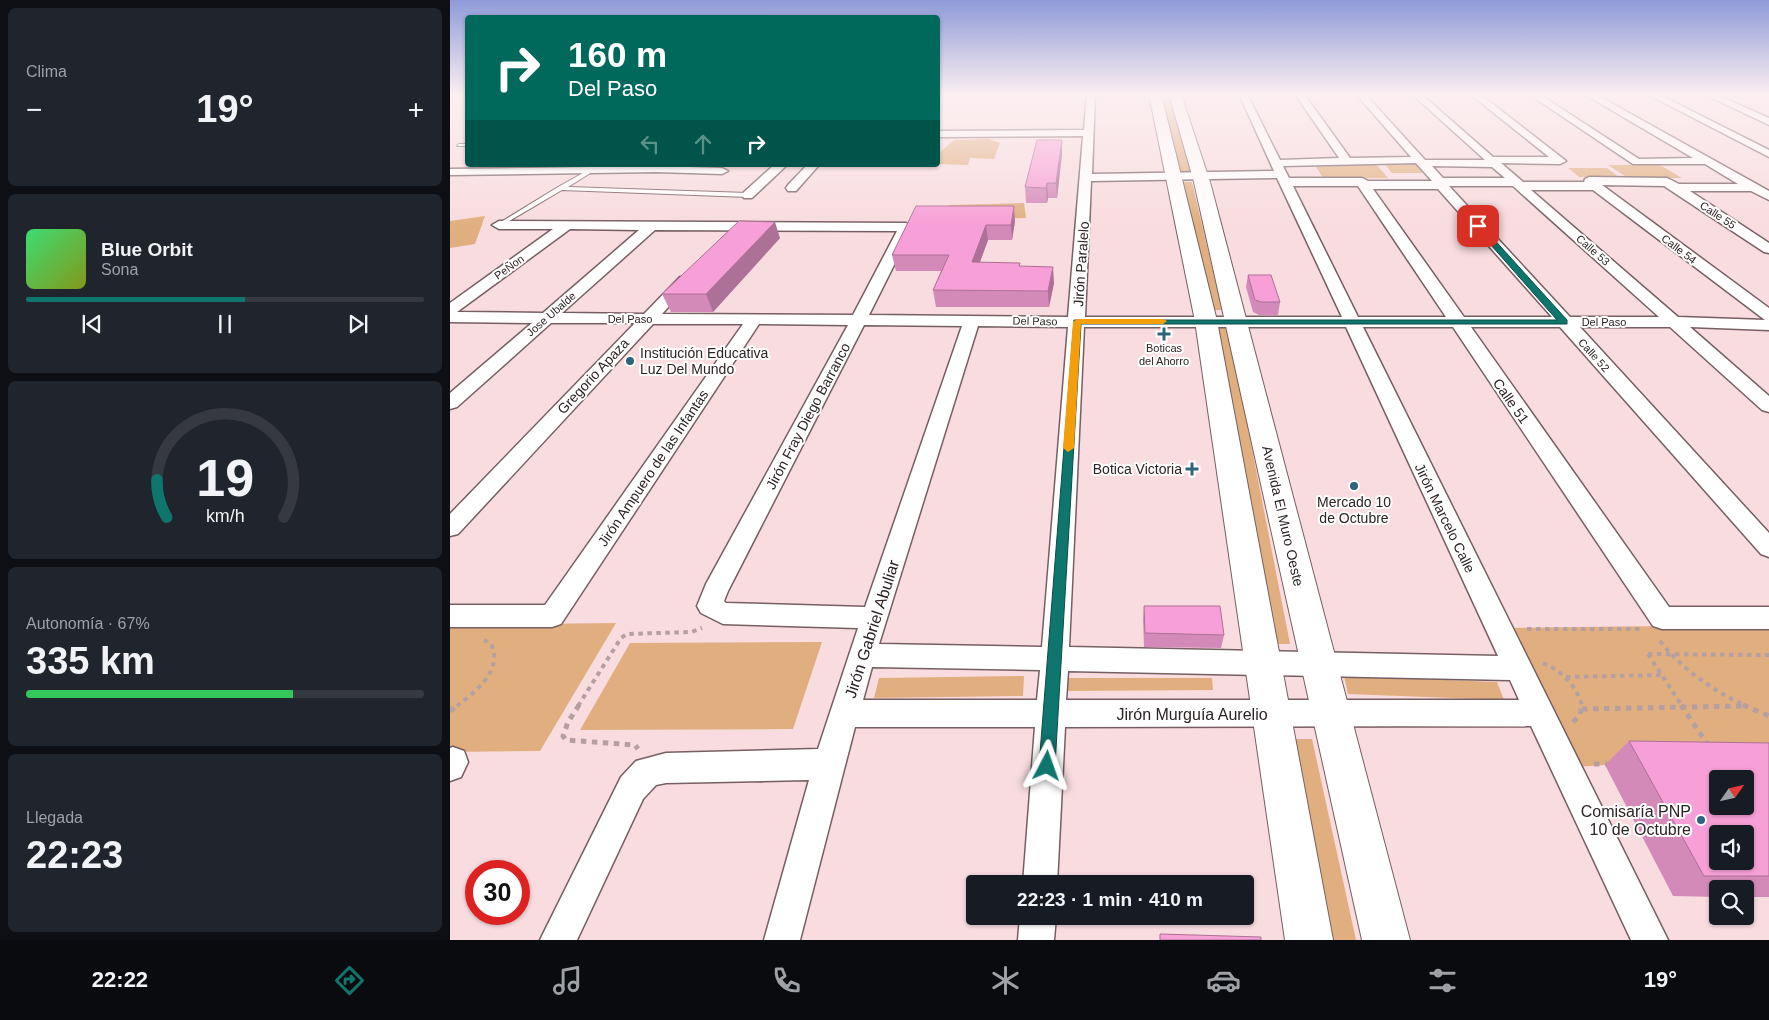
<!DOCTYPE html>
<html lang="es">
<meta charset="utf-8">
<style>
:root{--surface:#171b24;--page:#20242c;--text:#f1f3f6;--muted:#9ea1a6;--line:#363941;--accent:#0f766e}
body{margin:0;font-family:Helvetica,sans-serif;background:var(--page);color:var(--text);height:100vh;display:flex;flex-direction:column;font-size:19px;white-space:nowrap}
*{box-sizing:border-box;margin:0}
p{font-size:16px;color:var(--muted)}
.icon{flex:none;width:28px;height:28px;fill:none;stroke:currentColor;stroke-width:2;stroke-linecap:round;stroke-linejoin:round}
.map{position:relative;flex:1;overflow:hidden}
.drawer{display:flex;flex-direction:column;gap:8px;padding:8px;background:#0d0f14;width:450px}
.drawer>*{flex:none}
.banner{position:absolute;left:15px;top:15px;width:475px;height:152px;border-radius:5px;box-shadow:0 1px 4px #0004;background:#00695c;color:#fff;overflow:hidden}
.needle{width:32px;rotate:56deg}
.tools{position:absolute;left:1259px;top:770px;display:grid;gap:10px}
.tools a{display:grid;place-items:center;width:45px;height:45px;border-radius:5px;background:var(--surface);box-shadow:0 1px 4px #0004;font-size:25px}
.speed{position:absolute;left:15px;top:860px;display:flex;gap:10px;font-size:25px;font-weight:700;text-align:center}
.speed>*{display:grid;place-content:center;width:65px;height:65px;border-radius:50%;background:var(--surface);box-shadow:0 1px 4px #0004;line-height:1}
.speed .limit{border:8px solid #d22;background:#fff;color:#111}
.pin{position:absolute;display:grid;place-items:center;width:42px;height:42px;color:#fff;margin:-21px;border-radius:10px;box-shadow:0 2px 8px #0006}
.me{position:absolute;width:55px;margin:-28px;rotate:4deg;stroke-linejoin:round;filter:drop-shadow(0 0 4px #0008)}
.turn{display:flex;align-items:center;gap:18px;height:105px;padding:0 20px;font-size:22px}
.turn .icon{width:65px;height:65px;stroke-width:2.5}
.turn b{display:block;font-size:35px;line-height:42px}
.lanes{display:flex;align-items:center;height:48px;padding:0 20px;background:#0003;justify-content:center;gap:25px;direction:ltr}
.lanes .off{opacity:.35}
.big{font-size:38px;font-weight:800;line-height:1.1}
.drawer .widget{flex:1;display:flex;flex-direction:column;justify-content:center;gap:8px;min-width:0;padding:0 18px;border-radius:8px;background:var(--page)}
.drawer .dial{align-items:center;gap:0}
.dial svg{height:130px;overflow:visible;fill:none;stroke:var(--line);stroke-width:7;stroke-linecap:round;text-anchor:middle}
.dial text{fill:var(--text);stroke:none}
.song{display:flex;align-items:center;gap:15px}
.cover{width:60px;height:60px;border-radius:8px;background:linear-gradient(135deg,hsl(140 70% 55%),hsl(70 70% 35%))}
.played{height:5px;border-radius:2px;background:linear-gradient(90deg,var(--accent) 55%,var(--line) 55%)}
.keys{display:flex;justify-content:space-around;direction:ltr}
.heat{display:flex;justify-content:space-between;align-items:center;font-size:28px;direction:ltr}
.charge{height:8px;border-radius:4px;background:linear-gradient(90deg,#34c759 67%,var(--line) 0)}
.trip{position:absolute;left:516px;top:875px;width:288px;height:50px;border-radius:5px;background:var(--surface);box-shadow:0 1px 4px #0004;font-weight:800;line-height:50px;text-align:center}
.menu{display:flex;height:80px;justify-content:space-around;align-items:center;background:#090b0e;color:var(--muted)}
.menu .icon{width:35px;height:35px}
.menu .on{color:var(--accent)}
.menu b{font-size:22px;color:var(--text)}
main{display:flex;flex:1;min-height:0}
.map>svg:first-child{display:block}
.green{fill:#e1af7f}
.lines{fill:none;stroke-linecap:round;stroke-linejoin:round}
.service-casing{stroke:#765f62;stroke-width:2}
.minor-casing{stroke:#765f62;stroke-width:3}
.secondary-casing{stroke:#765f62;stroke-width:2}
.path-far1{stroke:#b59fa1;stroke-width:4;stroke-dasharray:4.5 4.5;stroke-linecap:butt}
.path{stroke:#b59fa1;stroke-width:5;stroke-dasharray:5.5 5.5;stroke-linecap:butt}
.service{fill:#fff;fill-rule:evenodd}
.minor{fill:#fff;fill-rule:evenodd}
.secondary{fill:#fff;fill-rule:evenodd}
.wall{fill:#d48ab9}
.shaded-wall{fill:#ad7096}
.building{fill:#f7a0d7;stroke:#ad7096;fill-rule:evenodd}
.route{fill:#0f766e;stroke:#0a4d48}
.slow{fill:#f59e0b}
.poi-dot{fill:#2c647e;stroke:#fff;stroke-width:2}
.labels{text-anchor:middle;dominant-baseline:central;stroke-width:4;stroke-linejoin:round;paint-order:stroke}
.far-street-label{font-size:11px;fill:#2d2324;stroke:#fff}
.far-poi-label{font-size:11px;fill:#2d2324;stroke:#fff}
.street-label{font-size:14px;fill:#2d2324;stroke:#fff}
.poi-label{font-size:14px;fill:#2d2324;stroke:#fff;text-anchor:start}
.near-street-label{font-size:16px;fill:#2d2324;stroke:#fff}
.near-poi-label{font-size:16px;fill:#2d2324;stroke:#fff;text-anchor:end}
</style>
<main>
<section class="drawer">
<div class="widget"><p>Clima</p>
<div class="heat"><a>−</a><b class="big">19°</b><a>+</a></div>
</div>
<div class="widget">
<div class="song"><i class="cover"></i><div><b>Blue Orbit</b><p>Sona</p></div></div>
<div class="played"></div>
<div class="keys"><svg class="icon" aria-label="previous" viewBox="0 0 24 24"><path d="M18 5L8 12l10 7zM5 5v14"/></svg><svg class="icon" aria-label="pause" viewBox="0 0 24 24"><path d="M8 5v14M16 5v14"/></svg><svg class="icon" aria-label="next" viewBox="0 0 24 24"><path d="M6 5l10 7-10 7zM19 5v14"/></svg></div>
</div>
<div class="widget dial"><svg viewBox="0 0 100 80">
<path d="M14 69A42 42 0 1 1 86 69"/>
<path d="M14 69A42 42 0 0 1 8 46" stroke="#0f766e"/>
<text x="50" y="56" font-size="32" font-weight="700">19</text>
<text x="50" y="72" font-size="11">km/h</text>
</svg></div>
<div class="widget"><p>Autonomía · 67%</p><b class="big">335 km</b><div class="charge"></div></div>
<div class="widget"><p>Llegada</p><b class="big">22:23</b></div>
</section>
<div class="map">
<svg width="1319" height="940" viewBox="0 0 1319 940">
<rect width="100%" height="100%" fill="#f8dcdf"/>
<path class="green" d="M712,94H721L741,173H730Z
M539,139L550,143L544,159L520,158L518,165L488,164V154L504,140Z
M933,162H964L973,173H942Z
M865,165H927L938,178H873Z
M1158,165H1210L1232,178H1178Z
M1118,168H1157L1169,177H1129Z
M732,182H742L772,310H758Z
M574,203L576,218L494,220L499,205Z
M35,216L25,244L0,248V221Z
M764,326H778L840,644H819Z
M166,623L90,751L0,752V625Z
M1215,626H1319V767L1155,765L1124,767L1054,628Z
M372,642L343,729L130,730L180,643Z
M574,676L573,696L424,698L429,678Z
M894,676L1047,682L1054,700L898,694Z
M616,678H762L763,690L616,691Z
M837,739H862L906,940H875Z"/>
<g class="lines">
<defs>
<path id="service" d="M9,144H18V146H7Z
M140,169L142,170V172L118,187L298,193L301,195L298,197L112,190L51,226L46,225L108,187Z"/>
<path id="minor" d="M637,94H645L642,174L824,171L789,94H797L830,160L889,158L845,94H854L900,158L961,157L906,94H915L975,160H1035L962,94H971L1043,157H1099L1020,94H1030L1116,161L1110,164L1051,163L1073,182H1134L1135,179L1139,177L1217,178L1229,184H1288L1255,164H1183L1079,94H1089L1189,159L1243,158L1134,94H1145L1319,191V200L1301,191H1240L1319,243V253L1314,252L1214,186L1152,185L1319,308V330L1240,327L1319,396V412L1312,410L1220,327H1130L1319,533V557L1311,554L1110,327H1021L1219,607H1319V629H1212L1203,626L1003,327H913L1218,940H1181L1081,726L615,727L607,884H573L585,727H405L350,940H314L359,780L216,783L206,785L193,799L127,940H90L171,777L186,761L216,753L368,749L408,628L273,624L251,613L247,606L256,584L398,325L309,324L111,624L102,627H0V605H95L293,324H203L8,534L0,536V514L185,323H101L7,407L0,409V393L82,323L0,322V303L103,229H49L42,225L49,221L456,223L463,227L419,315L618,317L633,136L488,137V131L634,130ZM966,163L982,181H918L912,178H839L833,166ZM982,166L1042,167L1055,178H993ZM827,178L892,317H635L641,181ZM843,186H908L996,317H908ZM999,186H1063L1209,317H1120ZM923,189H988L1102,317H1014ZM1081,190H1143L1315,320L1228,317ZM120,229L189,230L93,313L7,312ZM205,230L447,231L403,315L212,314L243,280L240,277H230L194,314L112,313ZM414,325L512,326L415,607L276,603L274,601L278,591ZM528,326L618,327L592,647L429,644ZM634,327H896L1048,656L619,647ZM422,667L590,670L587,700H413ZM618,671L1060,680L1069,700H616Z
M1197,94H1208L1319,150V157Z
M1254,94H1265L1319,118V125Z
M324,165H337L302,198H294L292,195L294,192Z
M357,165H369L346,191H338L336,188L338,185Z
M207,166L272,168L278,171L272,174L207,172L0,175V169Z
M3,747L14,751L18,762L11,777L0,781V748Z
M570,916H606L604,940H568Z"/>
<path id="secondary" d="M699,94H711L767,321L883,940H835L745,321Z
M719,94H731L760,182L960,940H912L744,182Z"/>
</defs>
<use href="#service" class="service-casing"/>
<use href="#minor" class="minor-casing"/>
<use href="#secondary" class="secondary-casing"/>
<path class="path-far1" d="M1077,629H1191
M1210,641C1233,670 1262,690 1296,706
M1198,654L1232,706
M1198,654L1319,655
M1093,663C1112,671 1127,686 1132,706
M1116,677L1212,675
M7,706C25,692 54,670 41,644L34,640
M128,706L171,638L177,634L241,632L252,628"/>
<path class="path" d="M129,705L118,722L113,736L116,740L185,745L188,749
M1231,705L1258,745
M1293,705L1319,716
M1132,709L1294,706
M0,711L8,705
M1123,722L1130,715L1132,705
M1144,764H1160"/>
<use href="#service" class="service"/>
<use href="#minor" class="minor"/>
<use href="#secondary" class="secondary"/>
</g>
<path class="wall" d="M612,140V154L607,198H598L597,203H576L575,187Z
M466,206L565,221L562,240H538L530,262L570,266L604,283L599,307H486L483,290L491,271H446L442,255Z
M330,238L263,312H221L212,294Z
M798,275L830,302L828,315H809L803,312L796,287Z
M694,606L774,635L771,648L694,647L693,619Z
M1179,741L1319,743V897H1295V889H1268V897L1223,896L1155,765Z"/>
<path class="shaded-wall" d="M612,140V154L607,198L606,183Z
M597,183L598,198L597,203L596,188Z
M564,206L565,221L562,240L561,225Z
M325,222L330,238L263,312L256,294Z
M536,225L538,240L524,278L522,262Z
M603,267L604,283L599,307L598,291Z"/>
<path class="building" d="M587,140H612L606,183H597L596,188L575,187Z
M466,206H564L561,225H536L522,262L570,263L569,266L603,267L598,291L483,290L499,255H442Z
M289,221L325,222L256,294H212Z
M798,275H821L830,302H811L805,300Z
M694,606H770L774,635L695,633Z
M1179,741L1319,743V876H1254ZM1268,779H1295V806H1268ZM1268,834H1295V861H1268Z
M710,934L811,937V940H710Z"/>
<linearGradient id="sky" x2="0" y2="1"><stop stop-color="#8e9ad8"/><stop offset="0.42" stop-color="#fceff1"/><stop offset="1" stop-color="#fceff1" stop-opacity="0"/></linearGradient>
<rect width="1319" height="226" fill="url(#sky)"/>
<path class="route" d="M1026,225H1031L1117,320V324H631L605,766L603,772L597,774L591,772L589,766L624,320H1107L1026,228Z"/>
<path class="slow" d="M627,319H713L717,321L713,324H631L624,448L618,452L613,448L623,322Z"/>
<g class="poi-dot">
<path d="M711.5 326.5h5v5h5v5h-5v5h-5v-5h-5v-5h5z"/>
<circle cx="180" cy="361" r="5"/>
<path d="M739.5 461.5h5v5h5v5h-5v5h-5v-5h-5v-5h5z"/>
<circle cx="904" cy="486" r="5"/>
<circle cx="1251" cy="820" r="5"/>
</g>
<g class="labels">
<g class="far-street-label">
<text transform="translate(1268 215) rotate(33)">Calle 55</text>
<text transform="translate(1229 249) rotate(37)">Calle 54</text>
<text transform="translate(1143 250) rotate(41)">Calle 53</text>
<text transform="translate(59 267) rotate(-36)">PeÑon</text>
<text transform="translate(101 314) rotate(-41)">Jose Ubalde</text>
<text x="180" y="319">Del Paso</text>
<text transform="translate(585 321) rotate(1)">Del Paso</text>
<text x="1154" y="322">Del Paso</text>
<text transform="translate(1144 355) rotate(48)">Calle 52</text>
</g>
<g class="far-poi-label">
<text x="714" y="348">Boticas<tspan x="714" dy="13">del Ahorro</tspan></text>
</g>
<g class="street-label">
<text transform="translate(631 264) rotate(-86)">Jirón Paralelo</text>
<text transform="translate(143 376) rotate(-47)">Gregorio Apaza</text>
<text transform="translate(1061 401) rotate(55)">Calle 51</text>
<text transform="translate(358 416) rotate(-62)">Jirón Fray Diego Barranco</text>
<text transform="translate(203 468) rotate(-56)">Jirón Ampuero de las Infantas</text>
<text transform="translate(833 516) rotate(77)">Avenida El Muro Oeste</text>
<text transform="translate(995 518) rotate(64)">Jirón Marcelo Calle</text>
</g>
<g class="poi-label">
<text x="190" y="353">Institución Educativa<tspan x="190" dy="16">Luz Del Mundo</tspan></text>
<text x="732" y="469" text-anchor="end">Botica Victoria</text>
<text x="904" y="502" text-anchor="middle">Mercado 10<tspan x="904" dy="16">de Octubre</tspan></text>
</g>
<g class="near-street-label">
<text transform="translate(422 629) rotate(-72)">Jirón Gabriel Abuliar</text>
<text x="742" y="714">Jirón Murguía Aurelio</text>
</g>
<g class="near-poi-label">
<text x="1241" y="811">Comisaría PNP<tspan x="1241" dy="18">10 de Octubre</tspan></text>
</g>
</g>
</svg>
<div class="tools">
<a><svg class="needle" viewBox="-14 -14 28 28"><path d="M0-13l5 13h-10z" fill="#e53935"/><path d="M0 13l5-13h-10z" fill="#9ea1a6"/></svg></a>
<a><svg class="icon" aria-label="sound" viewBox="0 0 24 24"><path d="M4 9h4l5-4v14l-5-4H4zM17 9q2 3 0 6"/></svg></a>
<a><svg class="icon" aria-label="search" viewBox="0 0 24 24"><circle cx="10" cy="10" r="6"/><path d="M15 15l6 6"/></svg></a>
</div>
<div class="speed"><div class="limit">30</div></div>
<div class="pin" style="left:1028px;top:226px;background:#d93025"><svg class="icon" aria-label="arrive" viewBox="0 0 24 24"><path d="M6 21V4h12l-3 4 3 4H6"/></svg></div>
<svg class="me" style="left:597px;top:766px" viewBox="-20 -20 40 40"><path d="M0-17L14 15 0 8-14 15z" fill="#0f766e" stroke="#fff" stroke-width="4"/></svg>
<div class="trip">22:23 · 1 min · 410 m</div>
<div class="banner">
<div class="turn"><svg class="icon" aria-label="right" viewBox="0 0 24 24"><path d="M7 20v-9h11M14 6l5 5-5 5"/></svg><div><b>160 m</b>Del Paso</div></div>
<div class="lanes"><svg class="icon off" aria-label="left" viewBox="0 0 24 24"><path d="M17 20v-9H6M10 6l-5 5 5 5"/></svg><svg class="icon off" aria-label="ahead" viewBox="0 0 24 24"><path d="M12 20V5M6 11l6-6 6 6"/></svg><svg class="icon" aria-label="right" viewBox="0 0 24 24"><path d="M7 20v-9h11M14 6l5 5-5 5"/></svg></div>
</div>
</div>
</main>
<nav class="menu">
<b>22:22</b>
<svg class="icon on" aria-label="directions" viewBox="0 0 24 24"><path d="M12 3l9 9-9 9-9-9zM9 14v-3h6M13 9l2 2-2 2"/></svg>
<svg class="icon" aria-label="music" viewBox="0 0 24 24"><path d="M9 18V5l10-2v13"/><circle cx="6" cy="18" r="3"/><circle cx="16" cy="16" r="3"/></svg>
<svg class="icon" aria-label="phone" viewBox="0 0 24 24"><path d="M5 4h4l2 5-3 2q2 4 5 5l2-3 5 2v4C11 20 4 13 5 4z"/></svg>
<svg class="icon" aria-label="climate" viewBox="0 0 24 24"><path d="M12 3v18M4 7l16 10M4 17L20 7"/></svg>
<svg class="icon" aria-label="car" viewBox="0 0 24 24"><path d="M5 17H2v-5l4-1 3-4h7l3 4 3 1v5h-3M9 17h6M6 11h13"/><circle cx="7" cy="17" r="2"/><circle cx="17" cy="17" r="2"/></svg>
<svg class="icon" aria-label="filters" viewBox="0 0 24 24"><path d="M4 7h16M4 17h16"/><circle cx="9" cy="7" r="2"/><circle cx="15" cy="17" r="2"/></svg>
<b>19°</b>
</nav>
